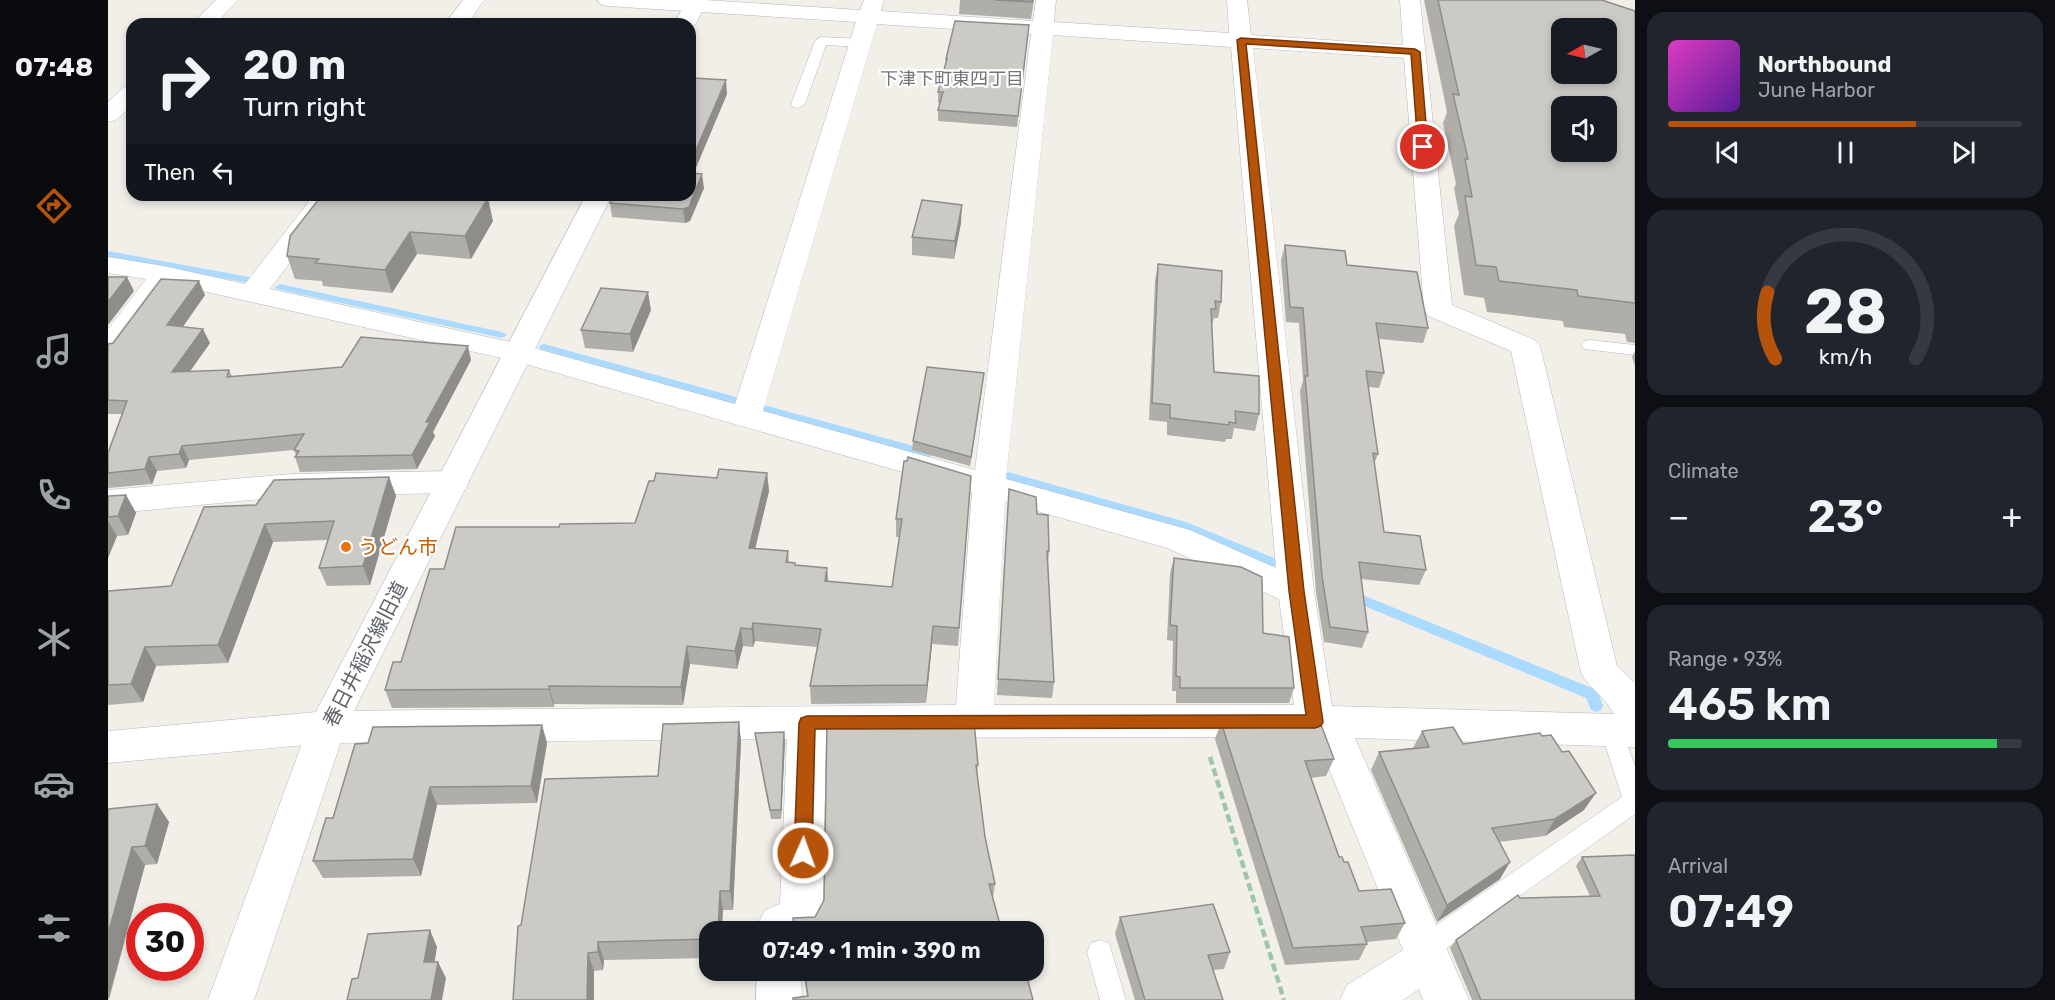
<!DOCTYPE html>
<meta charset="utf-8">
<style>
:root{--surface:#171b24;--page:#20242c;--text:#f1f3f6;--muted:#9ea1a6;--line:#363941;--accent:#b45309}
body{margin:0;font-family:Rubik,"Noto Sans JP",sans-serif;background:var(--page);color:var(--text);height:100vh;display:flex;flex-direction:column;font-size:22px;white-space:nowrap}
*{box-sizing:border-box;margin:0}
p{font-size:20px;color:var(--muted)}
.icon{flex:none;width:33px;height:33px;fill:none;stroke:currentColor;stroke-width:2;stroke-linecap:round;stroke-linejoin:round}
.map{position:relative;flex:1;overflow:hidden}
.drawer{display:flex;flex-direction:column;gap:12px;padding:12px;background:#0d0f14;width:420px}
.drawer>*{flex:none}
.guide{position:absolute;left:18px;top:18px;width:570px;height:183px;border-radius:18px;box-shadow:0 3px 9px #0003;background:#171b24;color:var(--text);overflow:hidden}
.needle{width:39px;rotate:262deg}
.fabs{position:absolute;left:1443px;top:18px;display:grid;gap:12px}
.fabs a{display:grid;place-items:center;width:66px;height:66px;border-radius:12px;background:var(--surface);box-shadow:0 3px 9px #0003;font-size:30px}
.speed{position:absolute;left:18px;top:903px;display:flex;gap:12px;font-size:30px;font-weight:700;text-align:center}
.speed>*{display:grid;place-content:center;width:78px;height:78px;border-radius:50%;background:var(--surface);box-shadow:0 3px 9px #0003;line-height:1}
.speed .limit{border:9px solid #d22;background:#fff;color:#111}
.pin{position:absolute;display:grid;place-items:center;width:51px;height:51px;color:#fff;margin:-26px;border:3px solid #fff;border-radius:50%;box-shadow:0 2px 6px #0007}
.me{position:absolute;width:66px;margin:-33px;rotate:2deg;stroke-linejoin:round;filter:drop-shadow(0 0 4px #0008)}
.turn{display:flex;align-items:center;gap:21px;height:126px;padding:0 18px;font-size:27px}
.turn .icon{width:78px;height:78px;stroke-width:2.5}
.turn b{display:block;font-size:42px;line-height:51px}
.then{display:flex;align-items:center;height:57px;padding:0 18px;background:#0003;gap:12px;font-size:22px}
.big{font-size:45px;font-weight:600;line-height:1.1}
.drawer .tile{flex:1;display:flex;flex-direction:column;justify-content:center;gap:9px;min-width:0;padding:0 21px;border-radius:18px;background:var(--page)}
.drawer .dial{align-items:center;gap:0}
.dial svg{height:156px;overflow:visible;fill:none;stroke:var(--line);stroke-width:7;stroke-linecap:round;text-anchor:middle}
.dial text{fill:var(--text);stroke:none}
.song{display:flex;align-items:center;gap:18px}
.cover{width:72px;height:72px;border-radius:9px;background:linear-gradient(135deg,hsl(310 70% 55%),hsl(270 70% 35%))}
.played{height:6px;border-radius:3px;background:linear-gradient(90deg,var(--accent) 70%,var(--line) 70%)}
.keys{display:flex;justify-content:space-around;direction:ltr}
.heat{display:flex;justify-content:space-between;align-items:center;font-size:33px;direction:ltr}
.charge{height:9px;border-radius:4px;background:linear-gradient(90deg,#34c759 93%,var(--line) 0)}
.trip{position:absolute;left:591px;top:921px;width:345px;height:60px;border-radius:18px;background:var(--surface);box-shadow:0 3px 9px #0003;font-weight:600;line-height:60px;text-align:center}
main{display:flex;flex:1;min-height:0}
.tab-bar{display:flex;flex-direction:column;width:108px;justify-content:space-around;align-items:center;background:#090b0e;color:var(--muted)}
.tab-bar .icon{width:42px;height:42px}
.tab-bar .on{color:var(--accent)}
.tab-bar b{font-size:27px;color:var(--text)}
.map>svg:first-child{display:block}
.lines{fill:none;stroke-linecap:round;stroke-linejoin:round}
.stream{fill:#aadaff;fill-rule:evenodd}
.service-casing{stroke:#b5b8bc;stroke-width:1}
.minor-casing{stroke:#b5b8bc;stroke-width:1}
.tertiary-casing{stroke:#b5b8bc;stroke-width:1}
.path{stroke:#9cc7a9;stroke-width:4.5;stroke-dasharray:8 4;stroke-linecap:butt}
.service{fill:#fff;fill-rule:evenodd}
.minor{fill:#fff;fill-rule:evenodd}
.tertiary{fill:#fff;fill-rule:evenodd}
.wall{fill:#afaea9}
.shaded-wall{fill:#8f8d8a}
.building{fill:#cccac5;stroke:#8f8d8a;stroke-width:1.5;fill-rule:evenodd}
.route{fill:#b45309;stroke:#753606;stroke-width:1.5}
.food-dot{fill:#e8710a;stroke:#fff;stroke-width:2}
.labels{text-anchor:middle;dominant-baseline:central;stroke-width:4.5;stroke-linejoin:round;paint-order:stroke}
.far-neighbourhood-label{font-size:18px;fill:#70757a;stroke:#fff}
.food-label{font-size:20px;fill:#c56008;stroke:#fff;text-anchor:start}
.street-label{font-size:20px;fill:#5f6368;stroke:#fff}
</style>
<main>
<nav class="tab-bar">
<b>07:48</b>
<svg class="icon on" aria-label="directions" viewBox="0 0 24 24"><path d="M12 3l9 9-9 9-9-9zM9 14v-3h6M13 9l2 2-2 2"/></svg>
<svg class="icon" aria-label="music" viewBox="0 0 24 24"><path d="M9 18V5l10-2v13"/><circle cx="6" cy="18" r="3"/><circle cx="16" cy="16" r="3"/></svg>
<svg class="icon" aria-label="phone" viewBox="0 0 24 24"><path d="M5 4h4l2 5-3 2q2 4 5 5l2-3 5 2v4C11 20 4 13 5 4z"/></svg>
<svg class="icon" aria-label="climate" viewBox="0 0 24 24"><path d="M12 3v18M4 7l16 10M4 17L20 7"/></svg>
<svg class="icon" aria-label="car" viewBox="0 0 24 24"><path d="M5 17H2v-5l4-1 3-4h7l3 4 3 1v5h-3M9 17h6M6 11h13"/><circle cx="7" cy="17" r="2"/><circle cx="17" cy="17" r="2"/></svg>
<svg class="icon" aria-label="filters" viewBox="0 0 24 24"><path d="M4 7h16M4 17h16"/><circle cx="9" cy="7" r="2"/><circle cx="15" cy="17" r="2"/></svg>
</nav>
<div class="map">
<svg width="1527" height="1000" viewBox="0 0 1527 1000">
<rect width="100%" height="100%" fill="#f1efe8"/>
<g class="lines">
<path class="stream" d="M0,251L141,277L146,280L141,283L0,257Z
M172,284L394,332L399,335L394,338L168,289L167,287Z
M436,344L635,399L637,402L631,406L432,349L431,347L432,345Z
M656,405L824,451L826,454L820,458L652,412L650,409Z
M900,472L1078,522L1168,559L1170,562L1168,565L1164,567L1070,528L896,479L894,476Z
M1242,590L1489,690L1495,706L1493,710L1488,712L1483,710L1478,698L1237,598L1236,595L1237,592Z"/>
<defs>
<path id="service" d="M713,37L753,39L759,43L753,47L718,45L697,104L690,108L685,107L683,104L707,41Z
M1482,340L1527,345V355L1476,349L1473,345L1476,341Z
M1503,720L1511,722L1527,766V814L1326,957L1317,960L1308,957L1304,948L1308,939L1514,797L1492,729L1495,722Z
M992,940L1001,943L1018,1000H992L979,952L983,943Z"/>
<path id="minor" d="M108,0H130L107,24H84Z
M355,0H376L359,24H337Z
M489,0H597L752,10L756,0H776L773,11L925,21L928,0H948L946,22L1121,33L1119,0H1139L1143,35L1295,45L1292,0H1312L1344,305L1427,340L1432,346L1509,666L1527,683V747L1247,738L1361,1000H1315L1311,989L1295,1000H1232L1239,985L1295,950L1208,737L718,738L715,918L708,932H650V924L657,910L672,904L679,739L219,743L0,763V731L219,711L848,705L864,492L407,361L63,284L10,356L0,358V329L38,279L0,273V257L56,266L137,284L206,195H232L162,289L411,344L627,404L748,22L499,6L492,4ZM769,24L923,34L867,470L655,411ZM945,35L1123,47L1168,568L1082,530L898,479ZM1145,48L1296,58L1316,310L1320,316L1403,351L1473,673C1482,689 1498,698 1506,714L1224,706L1206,591ZM897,502L1059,548L1171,599L1186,705H886Z
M24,85V105L8,120L0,122V102L16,87Z
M345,471L357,474L361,482L357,490L345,493L183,496L0,514V490L183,474Z
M649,970H693L694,1000H648Z"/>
<path id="tertiary" d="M579,0H599L588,24L582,29V24H566Z
M478,195H504L238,727L146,1000H100L200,727Z"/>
</defs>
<use href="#service" class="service-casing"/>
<use href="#minor" class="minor-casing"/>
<use href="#tertiary" class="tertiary-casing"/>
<path class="path" d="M1102,757L1176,1000"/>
<use href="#service" class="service"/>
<use href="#minor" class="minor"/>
<use href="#tertiary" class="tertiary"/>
</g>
<path class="wall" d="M852,0H926L923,19L851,14Z
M1316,0H1494L1527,11V343L1519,342L1517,334L1456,327L1455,321L1379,312L1376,298L1356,295L1346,226L1351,214L1346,188L1348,184L1335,123L1339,112Z
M921,25L909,127L830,121V110L832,103H830V92L837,67L838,59Z
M582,84L619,94L585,174L596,188L582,221L577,223L504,217L502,203L582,195Z
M385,221L363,259L309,254L284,293L215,286L214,281L187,279L179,256L182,236Z
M853,223L846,259L804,255V237Z
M1177,245L1239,265L1320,328L1315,343L1271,339L1276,373L1271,388L1260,387L1270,454L1266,464L1276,532L1318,570L1311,585L1253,579L1260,632L1254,648L1216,642L1208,592L1192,391L1195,381L1191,323L1178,322L1173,260Z
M1050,264L1113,302L1110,318H1106L1104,325L1106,372L1151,414L1147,431L1126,428L1124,439H1118L1117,442L1059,435V422L1041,420L1047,281Z
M97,295L75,327L102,343L81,372L121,370L124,376L363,360L325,432L327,436L309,469L192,472L187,457L188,455L186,450L81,460L78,468L49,471L44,484L0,488V453L14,414H0V344L5,343Z
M543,310L525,352L477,348L473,330Z
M1527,351V366L1524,357Z
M876,373L862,466L804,450L805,441Z
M659,473L661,491L647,548L680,551L681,562L687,565L719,568L720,581L784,587L791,537H788V519L863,476L850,646L824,644L818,703L703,704L702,686L709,647L647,641L645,647L635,646L629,669L582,664L575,705L446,704V707L284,708L277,690L293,662L336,569L451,527L527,523L546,481L609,478Z
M281,477L288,496L262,585L219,586L211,568L220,540L165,542L120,663L48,666L35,702L0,705V591L63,586L148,505Z
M901,489L929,514L941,551L940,562L946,682L944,698L889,695Z
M18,495L28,513L20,535L9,536L0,558V496Z
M1066,558L1186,688L1181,703H1068V691H1064L1065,641L1059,640L1062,573Z
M719,721L870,765L869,773L877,837L887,884L885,898L894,932H686L685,918L707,917L716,900Z
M631,722L633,742L625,910H615L602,932V958L496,960L495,970L486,971L413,925L550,776Z
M1113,722L1226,759L1218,776L1202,778L1231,857L1251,891L1297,923L1288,939L1259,942V944L1251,960L1177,965L1107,739Z
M434,725L439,743L429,803L329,805L313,876L215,878L205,861L260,743Z
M1314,731L1355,744L1476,810L1437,836L1391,842L1392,879L1329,922L1263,770L1271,752L1305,748Z
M647,733L677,742L673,819H663L648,742Z
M49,804L61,822L49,864L37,865L1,1000L0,809Z
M1527,855V1000H1364L1342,948L1348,940L1412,898L1482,896L1468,866L1474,857Z
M1012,917L1122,952L1116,969L1105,970L1115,1000H1027L1007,934Z
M695,970H917L699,996Z"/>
<path class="shaded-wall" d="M618,80L619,94L582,182V164Z
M594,174L596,188L582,221L577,223L575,209Z
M380,198L385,221L363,259L357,236Z
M854,205L853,223L846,259L847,241Z
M302,232L309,254L284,293L277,270Z
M19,277L26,291L0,325V302Z
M91,281L97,295L66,339L59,325Z
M540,292L543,310L525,352L522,334Z
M95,329L102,343L71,387L64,372Z
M360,346L363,360L325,432L327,436L309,469L304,455L318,422Z
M876,373L875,382L862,466L863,457Z
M74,446L81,460L78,468L71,454Z
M41,457L49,471L44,484L37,469Z
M659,473L661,491L643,566L641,548Z
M281,477L288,496L262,585L255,566Z
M18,495L28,513L20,535L10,516Z
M0,521L9,536L0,558Z
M157,524L165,542L120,663L110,645Z
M719,568L720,586L717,581Z
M645,623L647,641L645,647L644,629Z
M825,626L824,644L818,703L819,685Z
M633,628L635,646L629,669L627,651Z
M579,646L582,664L575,705L573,687Z
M37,647L48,666L35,702L23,684Z
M441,686L446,704V707L441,689Z
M631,722L633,742L625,910L622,891Z
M434,725L439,743L429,803L423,786Z
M676,732L677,742L673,819V810Z
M322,787L329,805L313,876L305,859Z
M1488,793L1476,810L1437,836L1447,819Z
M49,804L61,822L49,864L37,846Z
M24,847L37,865L0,1000V934Z
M1402,862L1392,879L1329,922L1339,905Z
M612,891L615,910L614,932H610Z
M322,930L329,947L324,979L316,962Z
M490,942L496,960L495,970L490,952Z
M480,953L486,971V1000H479Z
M330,962L338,978L334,1000H323Z"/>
<path class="building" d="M887,0H925L924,2Z
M1330,0H1494L1527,11V303L1470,296L1469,290L1391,281L1388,267L1368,265L1357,196L1364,197L1357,159H1360L1345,94L1351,95ZM1454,28H1498V74H1454ZM1454,106H1498V152H1454Z
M847,21L921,25L910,116L830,110L835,92H830L839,59H838Z
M585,78L618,80L582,164V84Z
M582,173L594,174L581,207L575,209L502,203L506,195H582Z
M214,195H348L380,198L357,236L302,232L277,270L207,263L211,259L179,256L182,236Z
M814,200L854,205L847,241L804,237Z
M1177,245L1237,251L1239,265L1309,272L1320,328L1268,323L1276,373L1258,371L1270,454L1265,453L1276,532L1312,536L1318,570L1251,562L1260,632L1222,627L1214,576L1197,376H1200L1195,308L1182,307Z
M1050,264L1114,271L1113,302L1107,301L1108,309H1103L1106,372L1151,376V414L1127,411L1128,423L1121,422V425L1062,418V405L1044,403Z
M0,277H19L0,302Z
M53,279L91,281L59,325L95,329L64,372L121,370L119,377L234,367L253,337L360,346L318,422H322L304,455L187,457L191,451L186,450L196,434L74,446L71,454L41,457L37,469L0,473V453L19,401L0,400V344L5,343Z
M493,288L540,292L522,334L473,330Z
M819,367L876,373L863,457L805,441Z
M800,457L863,476L851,628L825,626L819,685L702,686L713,629L645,623L644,629L633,628L627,651L579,646L573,687L441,686V689L277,690L285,662H293L322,569H336L348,527H451L452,524L527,523L541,481H546L548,473L609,478L611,469L659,473L641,548L680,551L678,562L687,563V565L719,568L717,581L784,587L794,519H788L796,461H799Z
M281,477L255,566L211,568L226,521L157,524L110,645L37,647L23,684L0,685V591L63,586L96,507L148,505L166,480Z
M901,489L928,497L929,514L940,515L941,551H939L946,682L890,679Z
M18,495L10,516L0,517V496Z
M1066,558L1133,567L1154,577L1155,633L1181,637L1186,688H1072V677L1068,676L1069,626L1062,625Z
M719,721H866L870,765H868L877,837L887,884H881L894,932H687L685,918L707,917L716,900Z
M631,722L622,891H612L610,932H602V939L490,942V952L480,953L479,1000H405L410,926L413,925L437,779L550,776L555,724Z
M1113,722H1212L1226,759L1197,761L1231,857H1234L1236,862H1240L1251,891L1283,889L1297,923L1253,927L1259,944L1185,948Z
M434,725L423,786L322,787L305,859L205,861L218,818H225L247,744L260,743L265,727Z
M1345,727L1355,744L1432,733L1434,736L1443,735L1454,752L1461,751L1488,793L1447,819L1384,828L1402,862L1339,905L1271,752L1321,747L1314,731Z
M676,732L673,810H662L647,733Z
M49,804L37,846L24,847L0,934V809Z
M1527,855V1000H1373L1348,940L1410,895L1412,898L1492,896L1474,857Z
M1105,904L1122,952L1100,955L1115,1000H1037L1012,917Z
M322,930L316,962H330L323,1000H239L244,979L250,978L260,934Z
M696,970H917L925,1000H685V998L700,996Z"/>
<path class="route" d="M1133,38L1307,49L1312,52L1320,147L1315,150L1310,147L1303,54L1138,44L1196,591L1215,722L1213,726L1207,728L707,729L704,853L701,858L695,860L689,858L686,853L691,723L693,718L699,716L1198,715L1181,591L1129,40Z"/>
<circle class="food-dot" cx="238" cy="547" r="6"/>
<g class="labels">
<g class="far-neighbourhood-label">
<text x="844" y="79">下津下町東四丁目</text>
</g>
<g class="food-label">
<text x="250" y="547">うどん市</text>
</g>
<g class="street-label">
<text transform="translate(257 654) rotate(-63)">春日井稲沢線旧道</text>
</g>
</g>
</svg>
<div class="fabs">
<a><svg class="needle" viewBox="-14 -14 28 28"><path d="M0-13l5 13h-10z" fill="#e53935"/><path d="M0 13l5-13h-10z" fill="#9ea1a6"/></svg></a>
<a><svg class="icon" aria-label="sound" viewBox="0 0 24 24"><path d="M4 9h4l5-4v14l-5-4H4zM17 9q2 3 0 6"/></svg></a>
</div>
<div class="speed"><div class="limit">30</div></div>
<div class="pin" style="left:1315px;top:147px;background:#d93025"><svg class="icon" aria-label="arrive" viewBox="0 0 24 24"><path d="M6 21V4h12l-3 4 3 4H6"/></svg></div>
<svg class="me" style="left:695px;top:853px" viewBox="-20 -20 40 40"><circle r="17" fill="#b45309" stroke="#fff" stroke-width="3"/><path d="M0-11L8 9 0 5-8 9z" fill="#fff"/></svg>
<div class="trip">07:49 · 1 min · 390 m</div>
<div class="guide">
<div class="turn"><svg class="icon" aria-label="right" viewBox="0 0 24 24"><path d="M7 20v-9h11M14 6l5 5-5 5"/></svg><div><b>20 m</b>Turn right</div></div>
<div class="then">Then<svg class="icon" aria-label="left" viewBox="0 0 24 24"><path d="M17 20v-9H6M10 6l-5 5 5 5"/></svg></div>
</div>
</div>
<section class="drawer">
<div class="tile">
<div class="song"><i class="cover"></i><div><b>Northbound</b><p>June Harbor</p></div></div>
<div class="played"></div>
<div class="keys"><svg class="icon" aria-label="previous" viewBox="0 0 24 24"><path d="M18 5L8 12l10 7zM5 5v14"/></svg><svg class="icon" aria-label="pause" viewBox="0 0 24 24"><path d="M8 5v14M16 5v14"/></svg><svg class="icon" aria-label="next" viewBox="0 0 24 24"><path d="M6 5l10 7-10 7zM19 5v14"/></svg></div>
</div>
<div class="tile dial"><svg viewBox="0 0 100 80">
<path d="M14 69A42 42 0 1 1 86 69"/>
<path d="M14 69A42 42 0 0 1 10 35" stroke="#b45309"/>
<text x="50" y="56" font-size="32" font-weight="700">28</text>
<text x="50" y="72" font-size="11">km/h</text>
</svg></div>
<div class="tile"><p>Climate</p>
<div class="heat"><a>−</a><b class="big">23°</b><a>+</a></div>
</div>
<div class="tile"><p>Range · 93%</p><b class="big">465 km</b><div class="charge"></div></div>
<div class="tile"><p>Arrival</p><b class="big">07:49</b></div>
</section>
</main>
